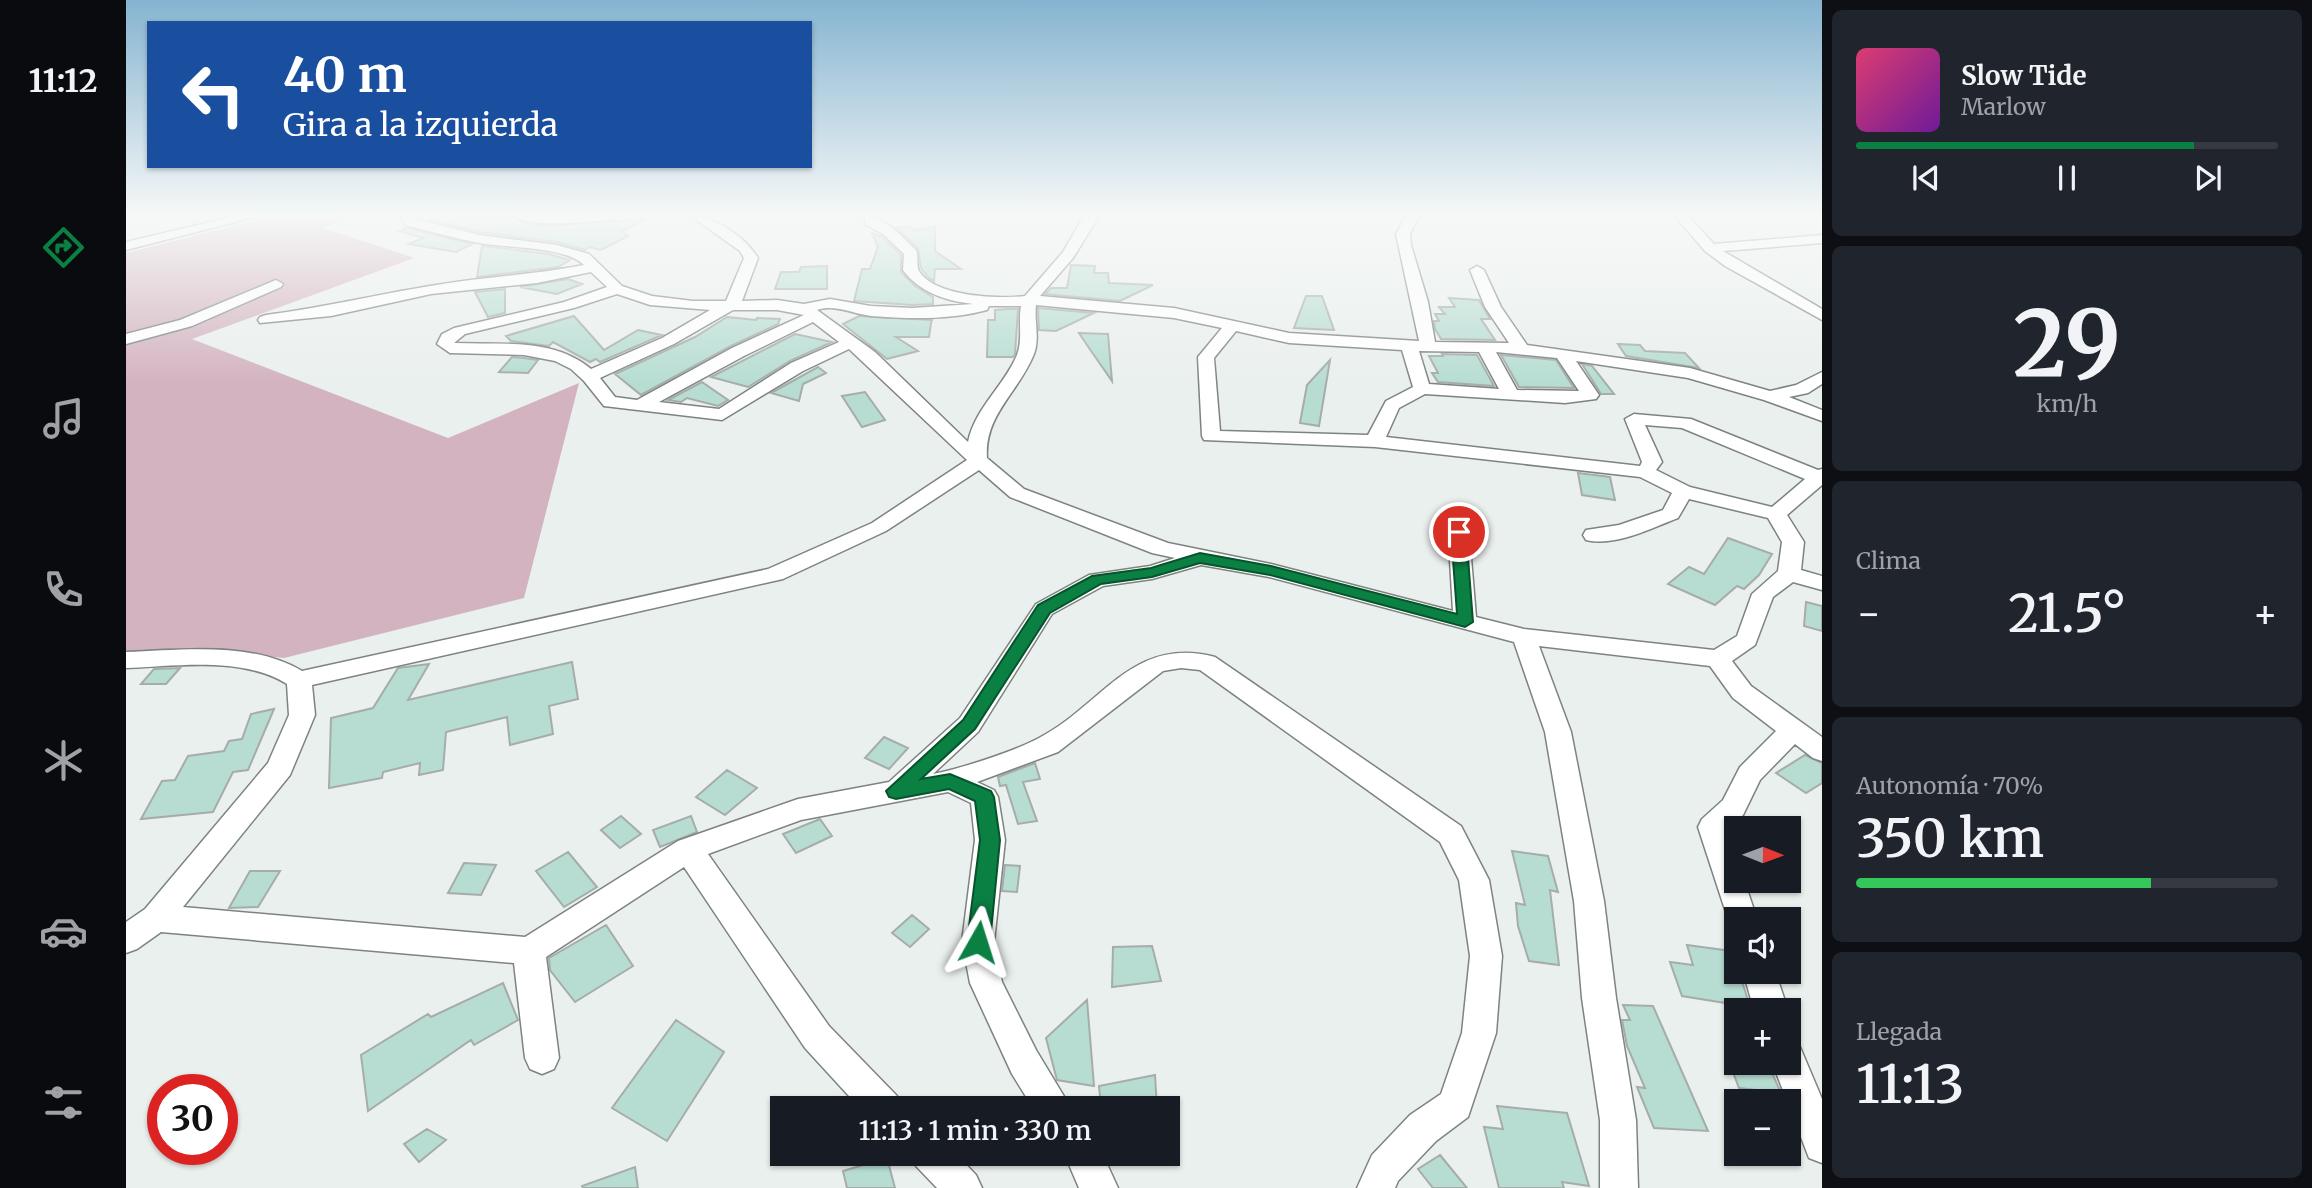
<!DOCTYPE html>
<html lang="es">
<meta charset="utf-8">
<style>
:root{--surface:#171b24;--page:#20242c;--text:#f1f3f6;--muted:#9ea1a6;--line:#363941;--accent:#0b8043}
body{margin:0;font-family:Merriweather,serif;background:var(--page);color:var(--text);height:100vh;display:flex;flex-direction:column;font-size:26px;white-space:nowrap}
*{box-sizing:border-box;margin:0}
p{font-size:23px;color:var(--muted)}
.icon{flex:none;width:38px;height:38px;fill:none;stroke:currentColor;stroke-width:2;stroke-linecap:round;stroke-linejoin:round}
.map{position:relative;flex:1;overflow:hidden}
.details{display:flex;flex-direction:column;gap:10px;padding:10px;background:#0d0f14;width:490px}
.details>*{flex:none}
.guide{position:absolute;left:21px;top:21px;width:665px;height:147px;border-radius:0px;box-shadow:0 2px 5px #0004;background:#1a4fa0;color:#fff;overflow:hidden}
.needle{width:46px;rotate:91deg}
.controls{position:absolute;left:1598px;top:816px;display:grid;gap:14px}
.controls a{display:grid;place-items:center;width:77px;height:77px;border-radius:0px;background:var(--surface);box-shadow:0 2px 5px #0004;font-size:35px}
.speed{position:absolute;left:21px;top:1074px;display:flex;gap:14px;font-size:35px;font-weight:700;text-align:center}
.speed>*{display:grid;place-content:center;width:91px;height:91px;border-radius:50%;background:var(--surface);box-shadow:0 2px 5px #0004;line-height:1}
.speed .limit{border:10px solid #d22;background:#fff;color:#111}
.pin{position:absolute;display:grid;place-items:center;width:60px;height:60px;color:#fff;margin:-30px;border:4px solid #fff;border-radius:50%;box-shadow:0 2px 7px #0007}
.me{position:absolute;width:77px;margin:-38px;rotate:6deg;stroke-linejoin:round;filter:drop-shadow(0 0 5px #0008)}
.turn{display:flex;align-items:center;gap:24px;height:147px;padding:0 21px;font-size:32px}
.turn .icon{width:91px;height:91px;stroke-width:2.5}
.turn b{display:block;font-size:49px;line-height:60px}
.big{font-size:52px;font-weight:600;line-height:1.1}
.details .tile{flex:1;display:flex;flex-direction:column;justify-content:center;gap:10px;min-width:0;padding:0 24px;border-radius:10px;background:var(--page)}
.details .dial{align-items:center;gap:0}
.dial b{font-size:91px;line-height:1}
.song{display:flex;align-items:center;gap:21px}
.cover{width:84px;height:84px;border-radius:10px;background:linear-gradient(135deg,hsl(340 70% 55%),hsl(280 70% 35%))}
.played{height:7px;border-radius:4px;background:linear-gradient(90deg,var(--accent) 80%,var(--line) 80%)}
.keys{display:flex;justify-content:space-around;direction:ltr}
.heat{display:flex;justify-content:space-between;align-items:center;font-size:38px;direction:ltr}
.charge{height:10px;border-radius:5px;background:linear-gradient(90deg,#34c759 70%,var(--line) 0)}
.trip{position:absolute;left:644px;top:1096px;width:410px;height:70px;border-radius:0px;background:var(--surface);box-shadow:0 2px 5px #0004;font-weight:600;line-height:70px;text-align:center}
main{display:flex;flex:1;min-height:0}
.dock{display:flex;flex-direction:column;width:126px;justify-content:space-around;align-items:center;background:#090b0e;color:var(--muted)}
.dock .icon{width:49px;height:49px}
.dock .selected{color:var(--accent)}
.dock b{font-size:32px;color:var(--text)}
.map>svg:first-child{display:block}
.forest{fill:#d3b3c0}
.building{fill:#b7ddd2;stroke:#a6acaa;stroke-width:2}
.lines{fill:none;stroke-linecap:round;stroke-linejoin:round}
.minor-casing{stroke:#7d8381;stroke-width:3}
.minor{fill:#fff;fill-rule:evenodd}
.route{fill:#0b8043;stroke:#07532c;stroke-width:2}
</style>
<main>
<nav class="dock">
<b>11:12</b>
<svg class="icon selected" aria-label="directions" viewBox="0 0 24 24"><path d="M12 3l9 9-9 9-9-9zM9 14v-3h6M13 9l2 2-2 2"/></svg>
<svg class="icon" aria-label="music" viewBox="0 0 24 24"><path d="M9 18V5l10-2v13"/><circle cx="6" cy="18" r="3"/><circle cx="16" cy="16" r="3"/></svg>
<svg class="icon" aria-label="phone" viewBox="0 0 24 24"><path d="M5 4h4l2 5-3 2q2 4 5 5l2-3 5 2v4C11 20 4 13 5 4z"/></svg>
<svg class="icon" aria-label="climate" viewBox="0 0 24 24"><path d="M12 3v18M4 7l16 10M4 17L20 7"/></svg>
<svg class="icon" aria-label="car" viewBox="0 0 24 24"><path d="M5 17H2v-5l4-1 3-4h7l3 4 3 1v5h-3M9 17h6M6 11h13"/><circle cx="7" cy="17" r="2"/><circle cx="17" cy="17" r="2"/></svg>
<svg class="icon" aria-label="filters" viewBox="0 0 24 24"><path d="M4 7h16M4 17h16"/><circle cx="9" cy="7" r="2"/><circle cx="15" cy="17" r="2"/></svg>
</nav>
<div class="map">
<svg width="1696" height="1188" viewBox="0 0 1696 1188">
<rect width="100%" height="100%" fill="#eaf0ee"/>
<path class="forest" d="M147,216H228L197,228L288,258L66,339L322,438L453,383L398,598L158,658L86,651H0V253Z"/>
<path class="building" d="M315,216H387L397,223L421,226L521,219L496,231L502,236L475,250L463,247L459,250L431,242L354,232L304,220Z
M782,226L789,230L809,227V251L835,269H809L808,281L803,278L795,268L792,248L770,228Z
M282,228L325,239L346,244L330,252L283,244L297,238L273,231Z
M746,233L756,237L775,255V272L789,286L807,297V304L786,305L728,301L736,269H744L752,247Z
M356,246L423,254L444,260L432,267L351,277Z
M945,265L969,266L968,273H982L983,283L1027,285L994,301L919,294L925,288H941Z
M701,266V289H649L655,272H673L675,267Z
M442,279L456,284L431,294L394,287Z
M379,289V313L362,317L349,292Z
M1180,296H1196L1208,330L1168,328Z
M1323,298L1353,300L1364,319H1355L1369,340L1315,339L1309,329L1308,321H1313L1309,314H1319L1313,307H1329Z
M912,308L968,313L930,331L913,330Z
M881,309H892L889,354L887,357H861L862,320H869V310Z
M448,316L478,350L512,330L536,335L474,362L470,359L464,362L427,342L423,346L385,341L380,336Z
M733,316L806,320L805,323L803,337H770L792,351L761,359L717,324Z
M601,317L630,320L631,318L654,319L652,324L605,346L515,395L489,374L569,337Z
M953,333L982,334L986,381L963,348Z
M669,334L706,342L664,361L622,387L585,377Z
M1492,344L1514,345L1519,351L1559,353L1573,368L1500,356Z
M1316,354L1351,355L1368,386L1312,382L1306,373H1312L1303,356H1317Z
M1375,355L1430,360L1448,388L1393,387Z
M386,357L398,358L412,360L402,373L373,372Z
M1204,360L1193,426L1174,423L1181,385Z
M1456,364L1466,366L1488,394H1475Z
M692,367L700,373L677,384L673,401L645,393Z
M576,382L602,400L592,406L561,398L555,402L542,400Z
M739,392L759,420L736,427L716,396Z
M1452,473L1484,477L1489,500L1456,495Z
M1602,538L1646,554L1633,575L1618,589L1611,586L1589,605L1542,584L1563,567L1578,574Z
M1680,602L1696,606V631L1678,626Z
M446,662L452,699L423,706L427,734L384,745L381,717L320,732L317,770L293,775L294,763L257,772L256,778L203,788L205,718L247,708L272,668L303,664L282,700Z
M54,668L40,684H15L28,669Z
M148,709L122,770L107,772L87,812L15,819L36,781L49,780L62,756L98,751L103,741L116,739L125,714Z
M758,737L782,748L763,769L739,758Z
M1679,755L1696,763V783L1680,793L1650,773Z
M909,763L914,779L897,782L911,821L892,824L880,785L874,786L872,777Z
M601,770L631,788L599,815L570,797Z
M495,816L515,834L494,848L475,830Z
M565,816L571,832L534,847L527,830Z
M694,819L706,836L670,853L657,834Z
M1386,851L1422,856L1432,892L1424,890L1433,965L1403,961L1392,926L1390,903L1399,905Z
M442,852L471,887L438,907L410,871Z
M338,863L370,865L355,895L322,893Z
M879,865L894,866L891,892L876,891Z
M124,871H154L132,907L103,908Z
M786,915L803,929L784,947L766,933Z
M480,925L507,966L449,1002L424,970L423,958Z
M1561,945L1605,951L1610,971H1613L1624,1007L1556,996L1544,962L1567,965Z
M1026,946L1035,981L986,987L987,947Z
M377,983L392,1020L348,1045L345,1040L242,1111L235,1055L302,1014L305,1017Z
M961,1000L968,1086L931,1080L920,1038Z
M1497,1005L1527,1006L1582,1131L1528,1128L1511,1087L1519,1088L1501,1046L1496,1020H1504Z
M550,1020L598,1052L541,1141L486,1108Z
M1602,1059L1642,1064L1655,1093L1613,1088Z
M1029,1075L1031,1108H975L973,1086Z
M1371,1106L1441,1113L1463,1186L1436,1182L1438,1188H1373L1358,1127L1377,1129Z
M301,1129L320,1140L293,1162L278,1144Z
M1314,1155L1341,1188H1307L1292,1169Z
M761,1158L769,1188H721L717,1171Z
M509,1167L512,1188H457L456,1186Z"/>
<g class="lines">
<defs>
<path id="minor" d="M109,216H133L0,250V242Z
M275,216H288L289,219L354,235L431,245L463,254L496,286L526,296L567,301H600L618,258L614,251L565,216C589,216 619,237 632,258L616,301L651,300L678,304L704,299L745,306L786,308L847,304C820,301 793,292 777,270L778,254L758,235L739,224V218C759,216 777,238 790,250C793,257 790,265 793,271C809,297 872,299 899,296L937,252L958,216H973L947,258L914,296L1048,308L1163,333L1293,341L1270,234L1280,216H1293L1284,234L1285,245L1302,302L1309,342L1383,343L1359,307L1344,270L1351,266L1358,270L1375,307L1401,345L1564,368L1644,391L1670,385L1696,372V384L1682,393L1663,397L1696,410V421L1638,400L1562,378L1450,361L1473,395L1470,399L1439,403L1299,394L1273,408L1260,437L1514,466L1516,462L1499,419L1508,414L1565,419L1692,470L1696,469V485L1661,515L1678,542L1675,570L1696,576V590L1667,582L1647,597L1629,645L1606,661L1625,686L1696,737V761L1687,758L1669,744L1634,780L1617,815L1601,830L1610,855V880H1618L1631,919H1610V930L1605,928L1572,827L1576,819L1597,800L1614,767L1650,731L1607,698L1584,666L1413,646L1445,732L1478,901L1490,998L1510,1120L1512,1188H1474V1120L1456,998L1448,901L1419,732L1388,642L1143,577L1075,565L1026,579L977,586L926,614L852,732L807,774C834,769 889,751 913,738C976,706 1006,635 1089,657L1335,826L1363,880L1376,956L1370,1033L1342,1117L1310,1141L1272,1181L1269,1188H1231L1246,1155L1284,1115L1315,1094L1336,1033L1344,956L1333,880L1314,842L1074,670L1055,668L1037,671L932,752L851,782L868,790L872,797L879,840L868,942L876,982L910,1050L945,1108H907L886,1074L844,983L836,942L849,840L845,803L822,792L675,820L582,854L703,1026L771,1096L776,1108H734L679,1048L558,867L420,957L433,1058L428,1069L416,1074L404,1069L399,1058L388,963L35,932L11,949L0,953V922L19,909L142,763L163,715L161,684C116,656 51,666 0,668V652C56,650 126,641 176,671L642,569L746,523L841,460L723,349L677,371L596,420L478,406L458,381L445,369L429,361L398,355L324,353L311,344L316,334L328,328L438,302L481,287L465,272L411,283L305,294L205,316L134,323L132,320L134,317L140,315C195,308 249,295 304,286C355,277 407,275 458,265C439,246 380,248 353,243C328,238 304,231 279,225ZM491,294L524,305L584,310L536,338L465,369C427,337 373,345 328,343L339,334L448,308ZM910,305L1048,318L1096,328L1072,357L1076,436L1078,440L1249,447L1514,477L1546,493L1537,510L1493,525L1460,530L1457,535L1460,540C1490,547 1525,528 1552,518L1563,499L1642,518L1656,542L1652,571L1626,594L1611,636L1588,650L1398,629L1350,617L1341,510L1338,506H1324L1321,510L1327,611L1145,564L1042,543L898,489L861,458C858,415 893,392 908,354C914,338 908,321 910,305ZM863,306H895C892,322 897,339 891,355C878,386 849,408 842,442L749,352L691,310C709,304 727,314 745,316C784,319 824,320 861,310ZM607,310H651L678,315L606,348L511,400L489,397L474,378L548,344ZM687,322L713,342L665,363L593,409L533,402L618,356ZM1110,331L1163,343L1276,350L1287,387L1260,401L1242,435L1094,431L1088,358ZM1293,351L1353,352L1373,389L1303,384ZM1370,352L1431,358L1453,391L1391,390ZM1519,425L1556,428L1679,479L1646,507L1564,487L1530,470L1536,462ZM853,470L884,497L1026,553L1049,558L1024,566L963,575L910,604L834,718L763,782L672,799L552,841L399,937L57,907L164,775L189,715L186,685L657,579L760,531Z
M389,216H491L485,220C463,221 406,229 389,216Z
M1549,216H1562L1588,244L1696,235V243L1597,251L1696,309V320L1599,266L1579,251Z
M150,280L157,284L155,287L66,326L0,344V334L54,320Z
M1617,971H1649L1662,1010H1628Z
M1662,1042L1674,1047L1696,1099V1163L1683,1158L1646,1062H1662Z
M785,1153H829L850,1175L856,1188H811L790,1166Z
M938,1153H976L992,1188H953Z"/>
</defs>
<use href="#minor" class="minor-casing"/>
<use href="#minor" class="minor"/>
</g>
<linearGradient id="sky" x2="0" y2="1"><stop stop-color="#85b4d0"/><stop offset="0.56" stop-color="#f6f8f7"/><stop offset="1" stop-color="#f6f8f7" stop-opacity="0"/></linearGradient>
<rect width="1696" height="383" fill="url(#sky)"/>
<path class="route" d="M1333,528L1340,532L1347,622L1339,627L1144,575L1074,563L1026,577L975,584L924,613L849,729L795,779L824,774L865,791L868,797L874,840L864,942L860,949L852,951L845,949L841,942L854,840L849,801L823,789L770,799L763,797L760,791L837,720L912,605L966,576L1025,568L1074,553L1145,566L1331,614L1325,532Z"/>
</svg>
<div class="controls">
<a><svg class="needle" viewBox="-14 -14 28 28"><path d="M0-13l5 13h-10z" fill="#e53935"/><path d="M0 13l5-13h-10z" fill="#9ea1a6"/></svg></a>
<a><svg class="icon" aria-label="sound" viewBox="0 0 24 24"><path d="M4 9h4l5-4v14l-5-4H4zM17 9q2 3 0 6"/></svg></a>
<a>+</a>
<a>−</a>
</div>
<div class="speed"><div class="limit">30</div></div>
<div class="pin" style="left:1333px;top:532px;background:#d93025"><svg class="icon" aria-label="arrive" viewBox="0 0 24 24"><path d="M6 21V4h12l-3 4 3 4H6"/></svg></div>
<svg class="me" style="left:852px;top:942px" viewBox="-20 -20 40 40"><path d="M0-17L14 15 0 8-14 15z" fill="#0b8043" stroke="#fff" stroke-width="4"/></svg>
<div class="trip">11:13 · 1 min · 330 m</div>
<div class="guide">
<div class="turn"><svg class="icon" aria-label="left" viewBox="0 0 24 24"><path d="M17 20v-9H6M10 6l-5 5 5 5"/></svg><div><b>40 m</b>Gira a la izquierda</div></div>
</div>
</div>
<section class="details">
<div class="tile">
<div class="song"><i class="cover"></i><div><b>Slow Tide</b><p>Marlow</p></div></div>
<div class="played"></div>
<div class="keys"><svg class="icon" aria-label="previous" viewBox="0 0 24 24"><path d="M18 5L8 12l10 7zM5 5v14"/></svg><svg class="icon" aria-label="pause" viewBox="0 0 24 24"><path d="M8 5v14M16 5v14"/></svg><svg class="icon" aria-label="next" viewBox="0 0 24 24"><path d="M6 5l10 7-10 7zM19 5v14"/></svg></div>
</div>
<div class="tile dial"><b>29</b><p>km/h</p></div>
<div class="tile"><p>Clima</p>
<div class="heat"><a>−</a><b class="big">21.5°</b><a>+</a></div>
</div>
<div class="tile"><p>Autonomía · 70%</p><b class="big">350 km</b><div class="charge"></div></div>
<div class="tile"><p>Llegada</p><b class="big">11:13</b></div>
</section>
</main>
